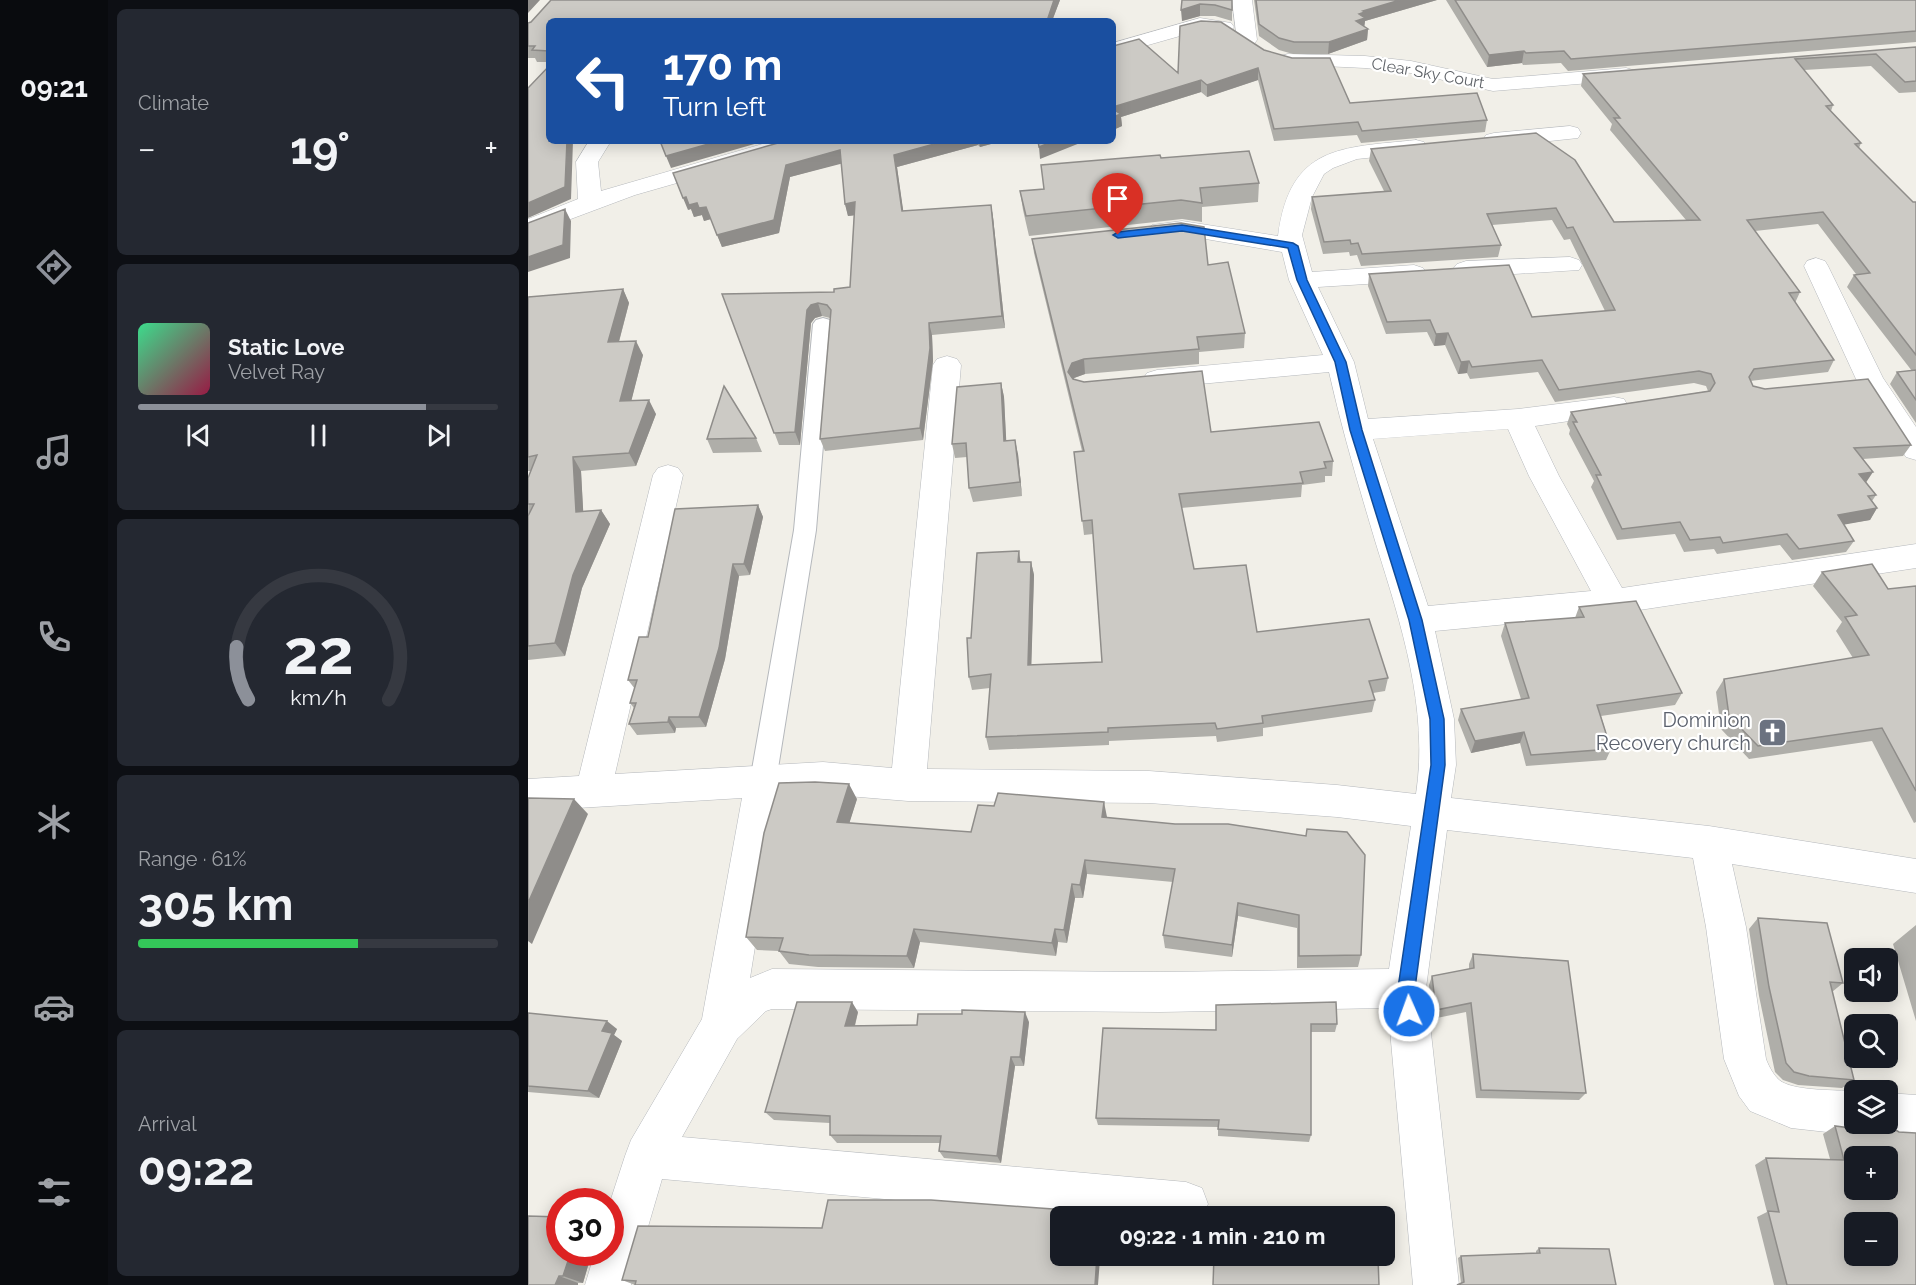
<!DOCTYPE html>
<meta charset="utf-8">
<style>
:root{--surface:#171b24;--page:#242831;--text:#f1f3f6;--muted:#9ea1a6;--line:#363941;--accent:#8c9099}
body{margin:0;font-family:Raleway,sans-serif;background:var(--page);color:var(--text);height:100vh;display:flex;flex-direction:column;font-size:22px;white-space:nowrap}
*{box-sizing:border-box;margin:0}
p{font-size:20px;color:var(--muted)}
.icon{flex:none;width:33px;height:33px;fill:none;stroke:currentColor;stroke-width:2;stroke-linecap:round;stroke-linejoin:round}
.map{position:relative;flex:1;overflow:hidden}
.side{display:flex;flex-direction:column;gap:9px;padding:9px;background:#0d0f14;width:420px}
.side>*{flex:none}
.hud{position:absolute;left:18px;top:18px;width:570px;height:126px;border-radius:9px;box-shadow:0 3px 15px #0003;background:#1a4fa0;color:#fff;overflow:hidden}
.fabs{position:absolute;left:1316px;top:948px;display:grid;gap:12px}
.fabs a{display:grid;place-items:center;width:54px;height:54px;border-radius:9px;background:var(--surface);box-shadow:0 3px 15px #0003;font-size:30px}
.speed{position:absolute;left:18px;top:1188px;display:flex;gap:12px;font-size:30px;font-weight:700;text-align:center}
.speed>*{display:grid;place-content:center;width:78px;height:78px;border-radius:50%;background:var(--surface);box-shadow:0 3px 15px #0003;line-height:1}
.speed .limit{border:9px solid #d22;background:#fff;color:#111}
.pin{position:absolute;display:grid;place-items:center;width:51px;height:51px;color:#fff;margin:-62px -26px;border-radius:50% 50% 50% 0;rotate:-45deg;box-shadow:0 0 6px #0007}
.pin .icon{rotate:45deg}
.me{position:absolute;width:66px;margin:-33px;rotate:358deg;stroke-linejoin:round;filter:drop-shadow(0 0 4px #0008)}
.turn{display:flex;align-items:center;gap:21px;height:126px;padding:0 18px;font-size:27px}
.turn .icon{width:78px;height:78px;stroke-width:2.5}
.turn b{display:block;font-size:42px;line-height:51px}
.big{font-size:45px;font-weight:700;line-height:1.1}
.side .card{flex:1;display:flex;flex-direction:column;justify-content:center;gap:9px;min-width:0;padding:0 21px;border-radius:9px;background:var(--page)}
.side .dial{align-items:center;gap:0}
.dial svg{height:156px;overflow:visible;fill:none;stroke:var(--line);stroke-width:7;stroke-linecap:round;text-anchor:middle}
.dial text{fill:var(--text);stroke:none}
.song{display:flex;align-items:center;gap:18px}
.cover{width:72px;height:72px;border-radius:9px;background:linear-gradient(135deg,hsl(150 70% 55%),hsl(340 70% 35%))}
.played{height:6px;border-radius:3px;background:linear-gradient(90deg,var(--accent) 80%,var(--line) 80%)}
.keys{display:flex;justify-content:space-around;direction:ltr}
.heat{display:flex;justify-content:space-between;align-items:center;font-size:33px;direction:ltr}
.charge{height:9px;border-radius:4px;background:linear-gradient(90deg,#34c759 61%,var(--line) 0)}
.trip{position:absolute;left:522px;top:1206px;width:345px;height:60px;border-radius:9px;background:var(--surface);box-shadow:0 3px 15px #0003;font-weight:700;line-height:60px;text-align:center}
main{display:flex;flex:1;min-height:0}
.menu{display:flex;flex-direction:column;width:108px;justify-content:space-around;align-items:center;background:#090b0e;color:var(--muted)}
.menu .icon{width:42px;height:42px}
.menu .current{color:var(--accent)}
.menu b{font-size:27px;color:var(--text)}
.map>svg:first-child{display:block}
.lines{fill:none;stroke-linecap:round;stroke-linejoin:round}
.service-casing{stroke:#b5b8bc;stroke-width:2}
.minor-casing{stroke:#b5b8bc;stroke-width:1}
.service{fill:#fff;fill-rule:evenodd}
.minor{fill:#fff;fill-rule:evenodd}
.wall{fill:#afaea9}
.shaded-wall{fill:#8f8d8a}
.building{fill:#cccac5;stroke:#8f8d8a;stroke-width:1.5;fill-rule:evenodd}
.route{fill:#1a73e8;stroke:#114b97;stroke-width:1.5}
.labels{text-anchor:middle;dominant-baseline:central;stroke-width:4.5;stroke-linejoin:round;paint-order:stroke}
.far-street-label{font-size:16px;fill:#5f6368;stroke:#fff}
.worship-label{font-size:20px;fill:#5b616d;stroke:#fff;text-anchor:end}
</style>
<main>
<nav class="menu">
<b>09:21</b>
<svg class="icon current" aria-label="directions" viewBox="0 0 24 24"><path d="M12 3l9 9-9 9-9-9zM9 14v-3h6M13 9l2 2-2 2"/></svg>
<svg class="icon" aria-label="music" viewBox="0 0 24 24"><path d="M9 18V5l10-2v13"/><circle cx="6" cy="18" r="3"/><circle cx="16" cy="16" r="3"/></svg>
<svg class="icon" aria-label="phone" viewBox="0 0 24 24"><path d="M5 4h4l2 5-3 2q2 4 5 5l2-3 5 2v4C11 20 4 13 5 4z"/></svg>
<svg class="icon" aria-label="climate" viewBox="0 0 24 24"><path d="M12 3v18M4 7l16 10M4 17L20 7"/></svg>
<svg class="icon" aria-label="car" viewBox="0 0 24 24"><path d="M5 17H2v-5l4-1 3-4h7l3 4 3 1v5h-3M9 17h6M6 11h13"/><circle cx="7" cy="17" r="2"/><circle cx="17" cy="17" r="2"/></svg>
<svg class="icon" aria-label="filters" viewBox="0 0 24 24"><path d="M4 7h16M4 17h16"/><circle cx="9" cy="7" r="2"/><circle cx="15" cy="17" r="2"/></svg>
</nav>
<section class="side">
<div class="card"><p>Climate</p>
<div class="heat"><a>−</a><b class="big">19°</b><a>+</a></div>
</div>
<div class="card">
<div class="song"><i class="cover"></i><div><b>Static Love</b><p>Velvet Ray</p></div></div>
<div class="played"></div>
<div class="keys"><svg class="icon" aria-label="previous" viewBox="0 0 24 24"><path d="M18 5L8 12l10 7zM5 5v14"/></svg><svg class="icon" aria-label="pause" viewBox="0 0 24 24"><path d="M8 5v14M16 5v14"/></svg><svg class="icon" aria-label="next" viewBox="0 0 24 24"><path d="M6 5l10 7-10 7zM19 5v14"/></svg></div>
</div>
<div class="card dial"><svg viewBox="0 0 100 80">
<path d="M14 69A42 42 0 1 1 86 69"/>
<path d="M14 69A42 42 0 0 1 8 42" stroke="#8c9099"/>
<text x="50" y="56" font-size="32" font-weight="700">22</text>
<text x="50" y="72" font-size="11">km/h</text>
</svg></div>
<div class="card"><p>Range · 61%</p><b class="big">305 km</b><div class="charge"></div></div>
<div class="card"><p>Arrival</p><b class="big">09:22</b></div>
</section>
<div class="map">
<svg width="1388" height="1285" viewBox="0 0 1388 1285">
<rect width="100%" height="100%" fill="#f1efe8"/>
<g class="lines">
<defs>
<path id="service" d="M295,318L302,320L305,324L288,530L248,781L244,789L235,792L226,789L222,781L266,530L285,324L288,320Z"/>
<path id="minor" d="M704,0H724L729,40L726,44H712L709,40Z
M672,18L703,23L706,27L703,31L696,33L673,30L585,55V43Z
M760,54L837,56L883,61L965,79L1098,68L1105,70L1108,74L1105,78L1098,80L965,91L883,73L837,68L753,64L750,60L753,56Z
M1042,126L1050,128L1053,133L1050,138L966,147L958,145L955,140L958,135L966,133Z
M888,140L896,142L899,147L896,152L829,159L805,168L796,174L784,197L774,235L784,272L886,265L895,268L899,273L895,278L886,281L790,287L826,362L840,419L990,409L1086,397L1096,399L1100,406L1096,413L1007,426L1031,476L1094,588L1388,544V568L1085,614L907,631L926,719L928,765L923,798L1181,826L1388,859V893L1204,864L1218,927L1238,1059C1241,1067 1247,1078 1254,1082C1270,1091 1307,1090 1326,1091V1124H1359V1093L1388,1095V1139L1359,1137L1344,1130L1342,1126L1326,1135L1263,1128L1222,1111L1211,1096L1196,1059L1178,927L1165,858L919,830L898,988L931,1285H885L860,1008L632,1012L244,1009L238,1011L209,1039L154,1137L658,1182L674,1188L680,1204L675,1216H547L134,1179L103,1285H57L67,1252H82V1202L97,1156L103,1140L174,1019L214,798L0,811V779L51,776L125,475L130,468L140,465L150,468L155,475L87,774L295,762L364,768L405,365L409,359L419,356L429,359L433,365L399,769L621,771L809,785L888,794C901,709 873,624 848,544C831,487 814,430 801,372L629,388L619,385L615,379L619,373L629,370L795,355L761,280L754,252L654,235L633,237L624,235L621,230L624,225L654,221L750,236C762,145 812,148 888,140ZM980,429L1001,476L1063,591L900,606L845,439ZM295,794L380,801L621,803L809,817L883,826L861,969L632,972L244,969L222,978L251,796Z
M61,141H83L70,162L73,191L245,141H281L278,146L107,195L0,235V219L50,199L48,162Z
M1042,257L1051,260L1054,265L1051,270L938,277L929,274L925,269L929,264L938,261Z
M1288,258L1297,261L1300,266L1355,378L1388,427V460L1378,457L1328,379L1276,266L1279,261Z"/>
</defs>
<use href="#service" class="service-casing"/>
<use href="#minor" class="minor-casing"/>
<use href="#service" class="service"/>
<use href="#minor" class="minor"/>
</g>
<path class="wall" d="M23,0H532L524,21H21V62H9L7,58H0V23L3,22Z
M654,0H704V21L687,16H672L654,21Z
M726,0H909L837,21L836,26L840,29L839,40L800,54H765L751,50L731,36Z
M918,0H1388V42L1040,71L1033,63L995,65L994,63L959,67Z
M585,46L650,73L736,50L822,103L959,120L957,132L833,143L829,135L746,141L730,80L679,97L673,92L593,117L594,126L585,130Z
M1388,47V92L1371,93L1343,66L1276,70L1305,105L1303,111L1333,143L1331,148L1385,202H1388V423L1362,384L1369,372L1384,371L1319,287L1326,275L1328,274L1290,224L1227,231L1272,292L1267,303L1306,360L1300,372L1222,381L1225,386L1383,445L1375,456L1335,459L1338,482L1348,495L1344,501L1349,508L1342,520L1316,524L1326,541L1318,552L1264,560L1252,545L1189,554L1186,549L1156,552L1147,534L1089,540L1063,487L1066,481L1041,434L1042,430L1039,424L1043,412L1180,391L1178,386L1166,383L1027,402L1010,372L942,379L939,373L930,374L917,345L906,346L899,332L858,334L840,286L841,274L1004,317L1077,311L1042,239L1036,240L1024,220L964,225L973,245L970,257L833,266L829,255L822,256L821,252L795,254L783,209L784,197L856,191L841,161L843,149L1086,222L1158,220L1082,130L1084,124L1053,86L1055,74Z
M257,141H474L452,147L450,145L369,167L375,211L463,205L465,217L477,328L404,335L405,361L395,440L297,451L292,439L302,318L294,316L287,318L283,323L272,445H251L194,294L306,292L322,287L326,215L320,216L317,204L313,163L262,177L251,233L194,247L183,219L176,221L174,215L166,217L163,209L160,210Z
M633,158L731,183L730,202L674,207V222L654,219L501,236L495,210L492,191L516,189Z
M504,239L680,265L717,333L716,348L671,352V364L557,374L546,378V379L683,432L805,461L804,476H797V482L774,485L773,497L653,508L666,569L729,632L860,678L857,691L845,693L847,700L844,712L735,728V736L689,742L688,736L581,741V745L461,750L458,737L462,688L444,690L441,677L443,638L493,562H503L506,575L503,665L574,662L565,534L556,535L546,452L554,451L506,253Z
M95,289L101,303L91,342L115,355L103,401L128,414L108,466L53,471L55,511L73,510L82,524L54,588L37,656L0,660V478L3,471H0V297Z
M473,383L476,397L478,441L490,454L494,496L445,502L441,488L439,457L427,458L424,444Z
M228,438L234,452L185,453L179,439Z
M230,505L235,517L222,575L211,576L197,659L178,727L148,728L147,733L109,735L101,724L106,708L102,703L107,689L100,680L120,637Z
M1294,572L1360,589L1388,586V822L1386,823L1344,741L1221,759L1193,729L1188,692L1196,679L1325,658L1308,631L1314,622L1285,586Z
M1051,607L1154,693L1147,705L1073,716L1083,749L1078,760L998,766L992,743L943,753L930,720L933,709L993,699L973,636L977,623L1047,618Z
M329,799L321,823L443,832L579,817L578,818L647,824L833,955L830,967L769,968V928L710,916L704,957L637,948L635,935L645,882L559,874L555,898H547L539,943L530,942L528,956L392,942L386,968L290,967L261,964L251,951L229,950L218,937Z
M1230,918L1315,983L1304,992L1326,1080L1314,1088L1270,1085L1255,1080L1247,1072L1231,996L1221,929Z
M1388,925V1021L1365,944Z
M945,954L1058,1093L1051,1100L948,1098L938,1012L904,1019L901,985L904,976L941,969V964Z
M808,1002L809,1024L807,1032H783V1135L781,1142L690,1136V1127L570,1125L568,1118L688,1030Z
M330,1012L327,1026L501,1022L496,1066H487L473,1163L416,1158L411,1151L412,1143H309L302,1135V1123L246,1120L237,1112Z
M0,1013L89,1029L86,1035L94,1041L71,1098L0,1092Z
M1307,1126L1388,1285H1246L1229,1217L1239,1212L1227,1165L1238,1158L1302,1159L1295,1134Z
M1011,1248L1081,1249L933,1283L930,1258L933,1256L1008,1253V1251Z
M32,1252H64L55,1283H50V1285H0Z
M532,1256H571L572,1259L107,1285L94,1280Z"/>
<path class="shaded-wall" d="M0,0H12L0,13Z
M526,0H532L524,21H519Z
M872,0H909L837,21L836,30L828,21L831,14L835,11Z
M672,4V16L654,21L653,10Z
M840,29L839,40L800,54L801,42Z
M996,51L994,63L959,67L961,55Z
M730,68V80L679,97V85Z
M673,80V92L593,117L594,126L585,130V107Z
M39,141H45L43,199L0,218V203Z
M191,141H237L143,168L138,156Z
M417,141H449L450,145L369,167L377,223L374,211L366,155Z
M451,141H474L452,147Z
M526,141H557L512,159L511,147Z
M312,150L316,163L262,177L251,233L194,247L189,235L258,165Z
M158,197L178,207L183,219L176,221L174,215L166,217L163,209L160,210L155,198Z
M327,202L330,215L320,216L317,204Z
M463,205L465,217L477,328L474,316Z
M37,209L43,221L42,258L0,272V257Z
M95,289L101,303L87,356L80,342Z
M290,303L294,316L287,318L283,323L272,445L267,432L279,310L283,305Z
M401,323L404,335L405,361L395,440L392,428Z
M920,333L917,345L906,346L908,334Z
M108,341L115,355L100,414L92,401Z
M556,359L557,374L546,378L542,386L540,372L544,363Z
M941,361L939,373L930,374L933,362Z
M473,383L476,397L479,455L476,441Z
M121,400L128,414L108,466L101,453Z
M487,440L490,454L494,496L492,482Z
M45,457L53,471L56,525L48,512Z
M1345,472L1337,484L1331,474Z
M230,505L235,517L222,575L216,564Z
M1349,508L1342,520L1303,527L1310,515Z
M73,510L82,524L54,588L37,656L27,643L45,575Z
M491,551L493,565L490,562Z
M503,562L506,575L503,678L500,665Z
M205,564L211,576L197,659L178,727L171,717Z
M141,717L148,728L147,733L140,722Z
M996,732L992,743L943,753L947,741Z
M321,784L329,799L317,837L309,822Z
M46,799L60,814L4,944L0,941V903Z
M576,802L579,817L576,832L574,817Z
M557,860L559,874L555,898L552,885Z
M544,884L547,898L539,943L536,930Z
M710,903V916L704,957V945Z
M386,929L392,942L386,968L379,956Z
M527,929L530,942L528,956L524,943Z
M324,1002L330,1012L324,1036L317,1026Z
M497,1012L501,1022L496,1066L492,1057Z
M79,1021L89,1029L86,1035L94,1041L71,1098L60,1091L74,1031Z
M483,1057L487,1066L473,1163L469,1156Z
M43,1252H64L55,1283L35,1276Z
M569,1256H571L572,1259L570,1285H567Z
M31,1276L50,1283V1285H27Z"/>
<path class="building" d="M23,0H526L519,21H21V51L4,50L7,46H0V23L3,22Z
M654,0H704V10L687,5L672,4L653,10Z
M728,0H872L835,11L837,12L831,14L837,18L828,21L840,29L801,42H766L751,38L731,24Z
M927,0H1388V31L1043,59L1036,51L998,53L996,51L961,55Z
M673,21L693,22L736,50L764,58H802L822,103L949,93L959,120L834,131L830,122L746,129L730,68L679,85L673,80L585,107V46L611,39L650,73L652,26Z
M1388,47V81L1377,82L1348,54L1267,59L1305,105L1298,106L1333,143L1327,144L1385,202H1388V355L1326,275L1342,273L1295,212L1219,220L1272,292L1261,293L1306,360L1226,369L1221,377L1225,386L1237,389L1340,379L1383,445L1326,448L1345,472L1331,474L1348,495L1340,496L1349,508L1310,515L1326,541L1271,549L1259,534L1195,543L1192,537L1162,540L1152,522L1094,529L1068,475H1073L1045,422H1049L1043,412L1182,391L1187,383L1183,374L1171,371L1031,390L1014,360L944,367L941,361L933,362L920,333L908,334L902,320L859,322L841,274L981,265L1004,317L1087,310L1045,227L1039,228L1028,208L959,214L973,245L834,254L830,243L823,244L822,240L796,242L784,197L863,191L843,149L1008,133L1047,160L1086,222L1172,220L1086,118H1092L1055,74Z
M21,66V141H39L37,187L0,203V88Z
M585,109L593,114L585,117Z
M132,141H191L138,156Z
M257,141H417L366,155L374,211L463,205L474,316L401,323L402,348L392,428L292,439L303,310L299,305L290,303L283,305L279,310L267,432L246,433L194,294L306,292V289L322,287L327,202L317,204L312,150L258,165L246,220L189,235L178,207L171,208L169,203L161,205L158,197L155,198L145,173Z
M510,141H526L511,147Z
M721,151L731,183L672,188L674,203L653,200L498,216L492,191L516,189L513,165L632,155L633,158Z
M37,209L35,245L0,257V223Z
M653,223L676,227L680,265L700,262L717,333L669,337L671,349L556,359L544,363L540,372L545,379L556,382L674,371L683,432L791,422L805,461L796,462L798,468L772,472L775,483L651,494L666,569L718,565L729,632L841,619L860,678L841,681L847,700L734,716L735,723L689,729L687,723L580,728V732L458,737L463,674L441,677L439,638H443L449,553L491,551L490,562H503L500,665L574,662L564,520L554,521L546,452L556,451L504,239Z
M95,289L80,342L108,341L92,401L121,400L101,453L45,457L48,512L73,510L45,575L27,643L0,646V516L6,504H0V478L9,455L0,457V297Z
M1388,370V400L1369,372Z
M473,383L476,441L487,440L492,482L441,488L438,443L424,444L429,387Z
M196,386L228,438L179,439Z
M230,505L216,564H205L191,648L171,717H141L140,722L101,724L108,703H102L109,680H100L111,637H120L147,509Z
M1344,564L1360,589L1388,586V791L1354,728L1230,746L1201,716L1196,679L1341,655L1317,617L1329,615L1294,572Z
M1108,601L1154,693L1069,705L1083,749L1003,755L996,732L947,741L933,709L1001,698L977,623L1056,617L1051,607Z
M287,782L321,784L309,822L443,832L450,805L466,806L470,793L576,802L574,817L647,824H700L778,836L779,829L819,832L837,855L833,955L771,956V915L710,903L704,945L635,935L647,869L557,860L552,885L544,884L536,930L527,929L524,943L386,929L379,956L281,955L251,951L255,938L218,937L236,833L251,783Z
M0,798L46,799L0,903Z
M1230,918L1299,923L1315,983L1302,982L1326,1080L1281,1076L1266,1072L1258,1063L1241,987Z
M945,954L1040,961L1058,1093L953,1090L943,1003L908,1010L904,976L946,968Z
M269,1002H324L317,1026L389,1025L390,1014H434V1010L497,1012L492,1057H483L469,1156L411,1151L413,1136L302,1135V1116L237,1112Z
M808,1002L809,1024H783V1135L690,1129L691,1120L568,1118L575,1028L688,1030V1005Z
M0,1013L79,1021L74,1031L84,1033L60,1091L0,1086Z
M1350,1124H1357L1371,1132L1388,1133V1285H1259L1240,1211L1251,1212L1238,1158L1316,1160L1307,1126L1338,1130ZM1326,1156H1359V1190H1326ZM1326,1222H1359V1256H1326Z
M300,1200H403L565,1212V1216H532V1256H569L567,1285H107L108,1281L94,1280L110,1226L294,1228Z
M0,1216L32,1217V1252H43L35,1276H31L27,1285H0Z
M1011,1248L1081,1249L1088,1285H929L936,1282L933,1256L1012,1253Z
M686,1256H770V1257L850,1258L851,1285H685Z"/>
<path class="route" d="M654,225L765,243L770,246L779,280L818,362L834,430L894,620L916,719L917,765L887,988L889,1011L887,1017L881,1019L875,1017L870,988L903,765L902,719L881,620L822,430L807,362L769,280L760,248L654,231L590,238L585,235L590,232Z"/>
<defs>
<symbol id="church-square" viewBox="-11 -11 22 22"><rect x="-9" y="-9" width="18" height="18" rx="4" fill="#6b7280" stroke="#fff"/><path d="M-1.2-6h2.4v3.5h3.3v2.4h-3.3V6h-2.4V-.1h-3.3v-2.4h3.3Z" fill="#fff"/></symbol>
</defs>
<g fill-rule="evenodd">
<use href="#church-square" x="1228" y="716" width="33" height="33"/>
</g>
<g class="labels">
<g class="far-street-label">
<text transform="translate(900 73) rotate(10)">Clear Sky Court</text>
</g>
<g class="worship-label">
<text x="1223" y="720">Dominion<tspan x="1223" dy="23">Recovery church</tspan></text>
</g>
</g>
</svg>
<div class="fabs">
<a><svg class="icon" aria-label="sound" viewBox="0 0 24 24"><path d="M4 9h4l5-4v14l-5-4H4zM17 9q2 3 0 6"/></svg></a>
<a><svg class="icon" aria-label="search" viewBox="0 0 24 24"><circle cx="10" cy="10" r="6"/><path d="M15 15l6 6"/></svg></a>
<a><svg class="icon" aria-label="layers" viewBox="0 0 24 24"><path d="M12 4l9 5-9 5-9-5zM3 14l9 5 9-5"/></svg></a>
<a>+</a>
<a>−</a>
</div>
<div class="speed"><div class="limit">30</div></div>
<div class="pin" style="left:590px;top:235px;background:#d93025"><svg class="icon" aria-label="arrive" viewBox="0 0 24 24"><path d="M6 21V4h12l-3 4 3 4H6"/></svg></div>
<svg class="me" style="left:881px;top:1011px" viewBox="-20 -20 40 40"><circle r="17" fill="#1a73e8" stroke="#fff" stroke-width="3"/><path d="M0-11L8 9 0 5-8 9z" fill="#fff"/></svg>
<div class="trip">09:22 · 1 min · 210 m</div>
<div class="hud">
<div class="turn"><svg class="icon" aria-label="left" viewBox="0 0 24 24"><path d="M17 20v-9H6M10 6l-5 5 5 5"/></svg><div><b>170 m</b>Turn left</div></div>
</div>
</div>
</main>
